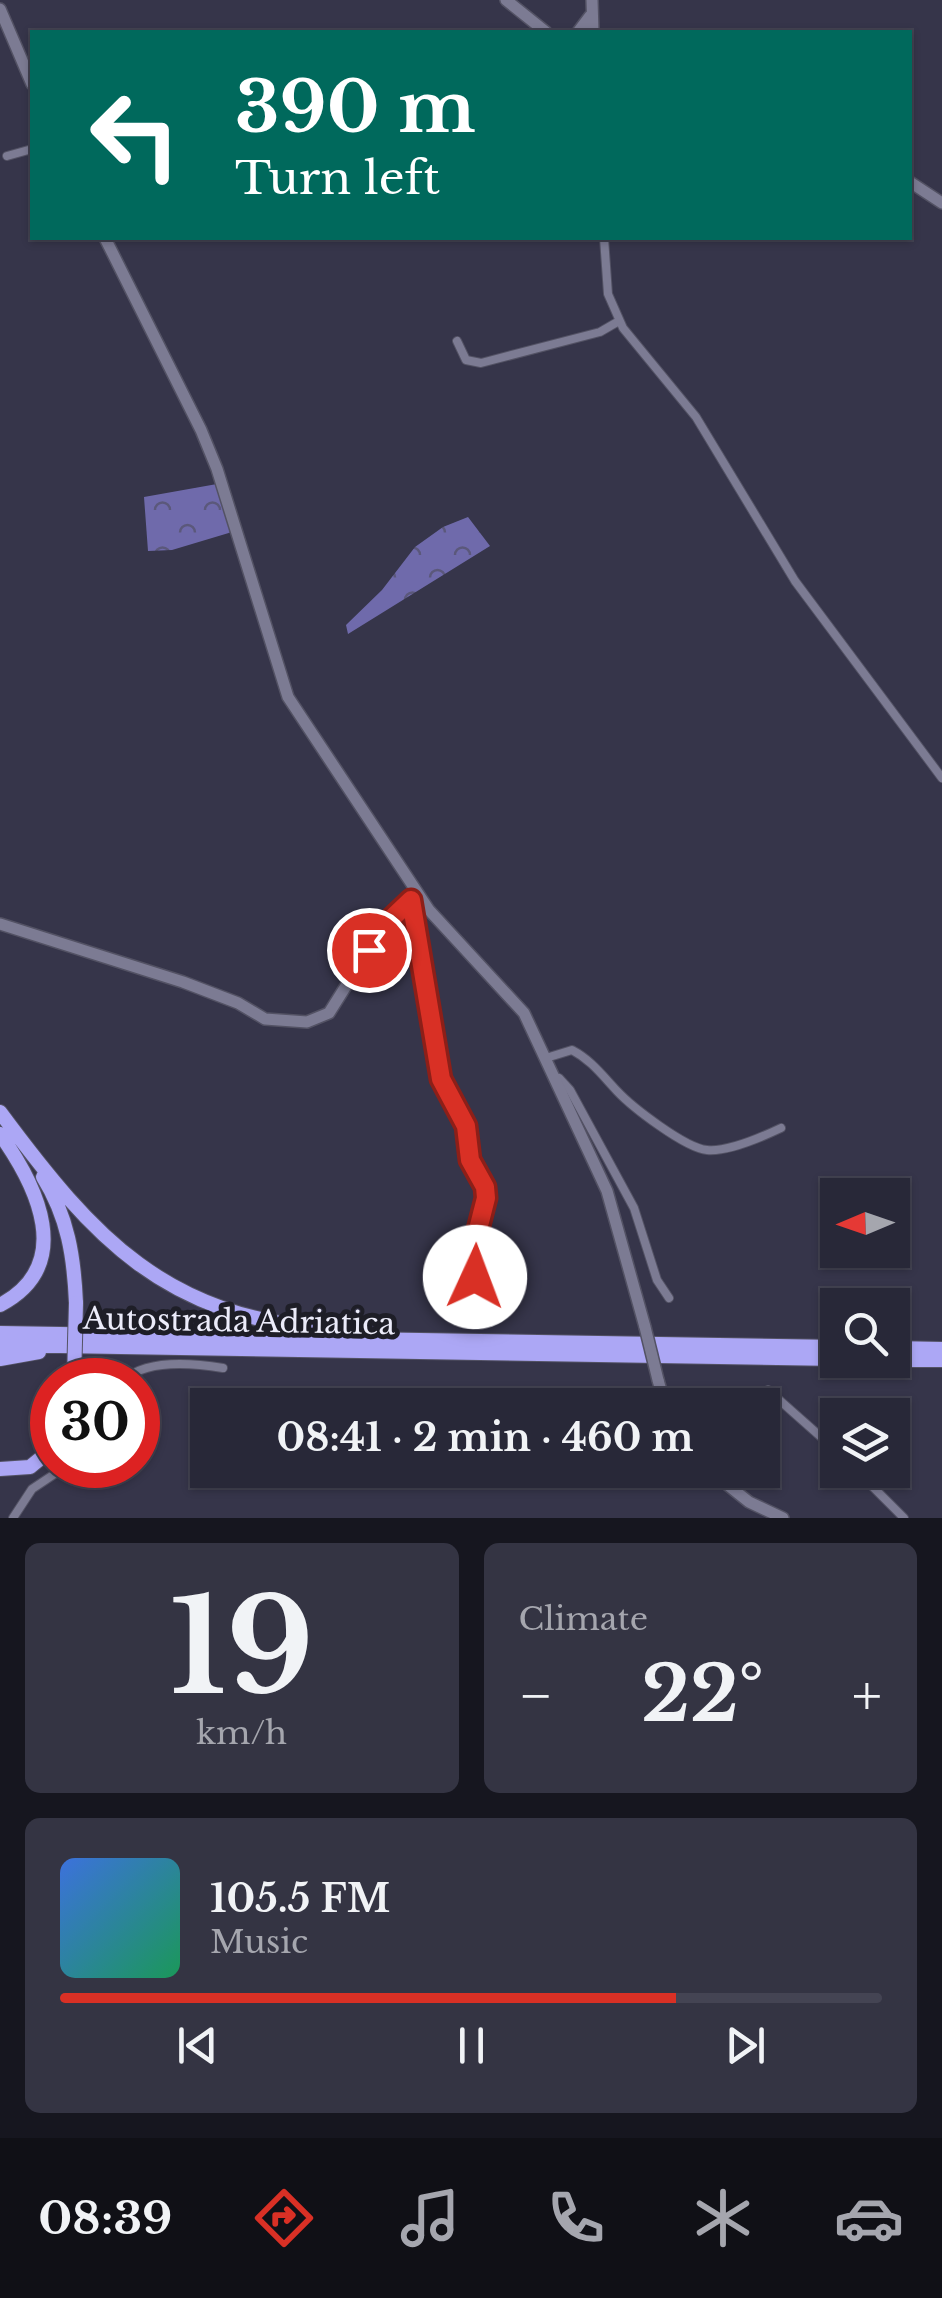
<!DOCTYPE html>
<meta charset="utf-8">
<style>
:root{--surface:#282838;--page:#343443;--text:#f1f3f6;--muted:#a5a6ae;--line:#444453;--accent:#d93025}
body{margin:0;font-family:"Libre Baskerville",serif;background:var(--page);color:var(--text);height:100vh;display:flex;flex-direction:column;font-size:38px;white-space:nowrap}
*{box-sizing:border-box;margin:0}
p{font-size:32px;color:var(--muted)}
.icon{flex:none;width:55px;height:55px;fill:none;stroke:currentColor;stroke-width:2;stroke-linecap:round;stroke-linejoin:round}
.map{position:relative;height:1518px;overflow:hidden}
.sheet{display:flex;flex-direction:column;gap:25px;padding:25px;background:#16161f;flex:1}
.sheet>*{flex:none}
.hud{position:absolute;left:30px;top:30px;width:882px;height:210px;border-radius:0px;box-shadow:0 2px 8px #0004,0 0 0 2px var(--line);background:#00695c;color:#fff;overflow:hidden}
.needle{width:65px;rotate:268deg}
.tools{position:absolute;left:820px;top:1178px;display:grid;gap:20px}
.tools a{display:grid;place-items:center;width:90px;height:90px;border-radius:0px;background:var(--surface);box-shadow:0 2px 8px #0004,0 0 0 2px var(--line);font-size:50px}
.speed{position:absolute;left:30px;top:1358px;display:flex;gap:20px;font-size:50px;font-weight:700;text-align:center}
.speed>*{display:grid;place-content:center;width:130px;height:130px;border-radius:50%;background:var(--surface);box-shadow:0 2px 8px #0004,0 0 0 2px var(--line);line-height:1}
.speed .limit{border:15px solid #d22;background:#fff;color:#111}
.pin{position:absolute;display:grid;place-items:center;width:85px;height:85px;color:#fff;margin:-42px;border:5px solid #fff;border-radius:50%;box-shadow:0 2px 10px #0007}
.me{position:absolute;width:110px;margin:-55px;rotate:2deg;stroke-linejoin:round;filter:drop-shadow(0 0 8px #0008)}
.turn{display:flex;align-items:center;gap:35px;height:210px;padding:0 40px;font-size:45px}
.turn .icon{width:130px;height:130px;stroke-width:2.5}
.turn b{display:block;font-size:70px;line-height:85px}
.big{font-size:75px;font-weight:800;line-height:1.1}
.sheet .tile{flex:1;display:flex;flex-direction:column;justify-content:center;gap:15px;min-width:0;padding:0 35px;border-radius:15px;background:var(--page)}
.sheet .dial{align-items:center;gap:0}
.dial b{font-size:130px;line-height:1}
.song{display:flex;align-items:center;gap:30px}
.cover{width:120px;height:120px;border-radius:15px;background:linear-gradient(135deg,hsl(220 70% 55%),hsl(150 70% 35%))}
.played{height:10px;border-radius:5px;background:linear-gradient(90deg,var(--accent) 75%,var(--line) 75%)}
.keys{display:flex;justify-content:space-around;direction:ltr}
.heat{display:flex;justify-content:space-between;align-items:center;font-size:55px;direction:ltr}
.sheet .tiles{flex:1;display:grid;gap:25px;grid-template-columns:1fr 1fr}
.tile:last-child{grid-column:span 2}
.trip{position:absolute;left:190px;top:1388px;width:590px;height:100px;border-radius:0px;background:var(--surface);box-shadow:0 2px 8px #0004,0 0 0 2px var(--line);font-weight:800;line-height:100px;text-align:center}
.tabs{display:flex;height:160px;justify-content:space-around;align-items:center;background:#101016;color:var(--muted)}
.tabs .icon{width:70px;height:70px}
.tabs .active{color:var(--accent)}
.tabs b{font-size:45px;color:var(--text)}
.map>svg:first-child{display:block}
.forest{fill:url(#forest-crowns)}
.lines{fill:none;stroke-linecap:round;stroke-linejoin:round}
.street-casing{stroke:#535264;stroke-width:10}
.secondary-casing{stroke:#535264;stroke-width:14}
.highway-casing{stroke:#535264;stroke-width:16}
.street{stroke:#7c7b93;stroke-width:8}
.secondary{stroke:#7c7b93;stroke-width:11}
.highway{stroke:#aca7f5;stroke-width:14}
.secondary-bridge-casing{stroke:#535264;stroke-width:14;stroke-linecap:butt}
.highway-bridge-casing{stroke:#535264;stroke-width:16;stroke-linecap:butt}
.secondary-bridge{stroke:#7c7b93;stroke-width:11}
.highway-bridge{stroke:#aca7f5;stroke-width:14}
.route-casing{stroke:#8d1f18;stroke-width:25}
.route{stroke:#d93025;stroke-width:18}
.labels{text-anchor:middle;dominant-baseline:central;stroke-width:10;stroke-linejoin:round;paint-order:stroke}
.street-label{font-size:30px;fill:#ececfa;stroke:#1e1e27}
</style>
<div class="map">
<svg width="942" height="1518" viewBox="0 0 942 1518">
<defs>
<pattern id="forest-crowns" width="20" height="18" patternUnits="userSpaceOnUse" patternTransform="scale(2.5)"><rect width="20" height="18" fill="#6f6aab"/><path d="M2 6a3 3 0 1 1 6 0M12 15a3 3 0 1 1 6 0" fill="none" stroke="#5b587b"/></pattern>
</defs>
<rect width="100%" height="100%" fill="#36354a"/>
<path class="forest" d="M217,484L232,532L172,550L148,551L144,497Z
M468,517L490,546L348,634L346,625L382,590L415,547L443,527Z"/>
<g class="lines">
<defs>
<path id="street" d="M7,156L32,149
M604,238L608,294L623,328L696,417L795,581L942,778
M457,341L466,360L481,363L600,332L619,321
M411,900L441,1079L466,1125L470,1159L485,1187L486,1197L473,1249L477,1305
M546,1058L572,1050C591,1060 602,1075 617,1091C632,1107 685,1148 707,1150C728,1152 762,1137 781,1128
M559,1078L570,1090L634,1208L657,1280L669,1298
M124,1380C147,1359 193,1363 223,1368
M768,1390L838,1452
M856,1470L904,1518
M13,1518L32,1489L68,1465"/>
<path id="secondary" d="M506,0L546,32
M592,0L593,32
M0,9L32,84
M578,32L590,16
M910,182L942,203
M105,238L201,430L217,469L288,697L429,910L524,1013L607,1191L645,1327
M0,924L183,982L238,1003L265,1019L307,1022L329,1013L378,935L399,909L418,895
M658,1380L665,1405
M709,1470L749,1502L783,1518"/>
<path id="highway" d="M0,1112C95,1240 164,1316 331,1330
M0,1134C37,1186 76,1265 0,1305
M43,1177C68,1217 74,1257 76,1303
M0,1333L838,1347
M0,1345L838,1359
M892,1348L942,1349
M0,1359L39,1352
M892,1360H942
M0,1469L30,1467L52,1449"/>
</defs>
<use href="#street" class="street-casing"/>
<use href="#secondary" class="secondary-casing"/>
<use href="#highway" class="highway-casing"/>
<use href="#street" class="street"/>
<use href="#secondary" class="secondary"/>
<use href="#highway" class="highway"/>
<defs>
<path id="secondary-bridge" d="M645,1327L658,1380"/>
<path id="highway-bridge" d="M74,1380L76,1303"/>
</defs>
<use href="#secondary-bridge" class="secondary-bridge-casing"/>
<use href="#highway-bridge" class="highway-bridge-casing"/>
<use href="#secondary-bridge" class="secondary-bridge"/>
<use href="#highway-bridge" class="highway-bridge"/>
</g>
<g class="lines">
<defs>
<path id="route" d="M369,950L390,920L411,900L441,1079L466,1126L470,1160L485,1187L486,1198L473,1249L475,1277"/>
</defs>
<use href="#route" class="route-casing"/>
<use href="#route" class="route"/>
</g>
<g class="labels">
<g class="street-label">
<text transform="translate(239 1321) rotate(1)">Autostrada Adriatica</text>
</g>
</g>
</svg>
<div class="tools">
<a><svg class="needle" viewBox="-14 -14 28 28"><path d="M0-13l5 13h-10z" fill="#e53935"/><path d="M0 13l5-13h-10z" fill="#a5a6ae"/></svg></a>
<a><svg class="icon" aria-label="search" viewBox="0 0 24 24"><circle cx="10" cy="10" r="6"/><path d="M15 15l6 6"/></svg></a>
<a><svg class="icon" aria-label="layers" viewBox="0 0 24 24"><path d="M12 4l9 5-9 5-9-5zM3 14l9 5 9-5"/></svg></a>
</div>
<div class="speed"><div class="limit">30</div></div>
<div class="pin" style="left:369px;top:950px;background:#d93025"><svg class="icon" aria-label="arrive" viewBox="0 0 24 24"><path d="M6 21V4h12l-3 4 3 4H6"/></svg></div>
<svg class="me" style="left:475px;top:1277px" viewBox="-20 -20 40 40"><circle r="19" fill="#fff"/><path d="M0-13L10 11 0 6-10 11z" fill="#d93025"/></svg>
<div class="trip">08:41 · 2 min · 460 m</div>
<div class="hud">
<div class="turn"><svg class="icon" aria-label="left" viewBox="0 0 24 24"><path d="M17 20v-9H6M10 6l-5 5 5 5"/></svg><div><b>390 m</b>Turn left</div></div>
</div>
</div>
<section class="sheet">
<div class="tiles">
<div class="tile dial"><b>19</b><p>km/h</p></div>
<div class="tile"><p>Climate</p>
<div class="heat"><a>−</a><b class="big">22°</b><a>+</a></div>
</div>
<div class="tile">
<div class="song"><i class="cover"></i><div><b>105.5 FM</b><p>Music</p></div></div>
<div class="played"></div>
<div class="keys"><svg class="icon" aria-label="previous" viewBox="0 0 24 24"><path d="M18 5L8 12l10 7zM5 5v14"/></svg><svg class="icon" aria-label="pause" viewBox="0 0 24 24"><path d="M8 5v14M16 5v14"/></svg><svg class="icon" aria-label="next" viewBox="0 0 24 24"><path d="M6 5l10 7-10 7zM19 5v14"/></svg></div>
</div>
</div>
</section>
<nav class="tabs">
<b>08:39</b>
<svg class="icon active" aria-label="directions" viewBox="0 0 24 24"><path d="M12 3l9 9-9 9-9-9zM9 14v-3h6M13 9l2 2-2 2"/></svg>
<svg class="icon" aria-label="music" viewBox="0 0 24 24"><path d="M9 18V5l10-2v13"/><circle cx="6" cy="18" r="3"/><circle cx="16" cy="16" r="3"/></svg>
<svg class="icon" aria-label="phone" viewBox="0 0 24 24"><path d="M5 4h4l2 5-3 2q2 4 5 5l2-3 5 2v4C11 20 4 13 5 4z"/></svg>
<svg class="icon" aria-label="climate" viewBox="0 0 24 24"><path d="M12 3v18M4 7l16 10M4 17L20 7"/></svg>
<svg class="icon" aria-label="car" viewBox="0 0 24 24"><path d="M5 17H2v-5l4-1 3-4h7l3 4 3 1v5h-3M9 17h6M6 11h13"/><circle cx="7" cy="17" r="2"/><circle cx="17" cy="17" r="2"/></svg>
</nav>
